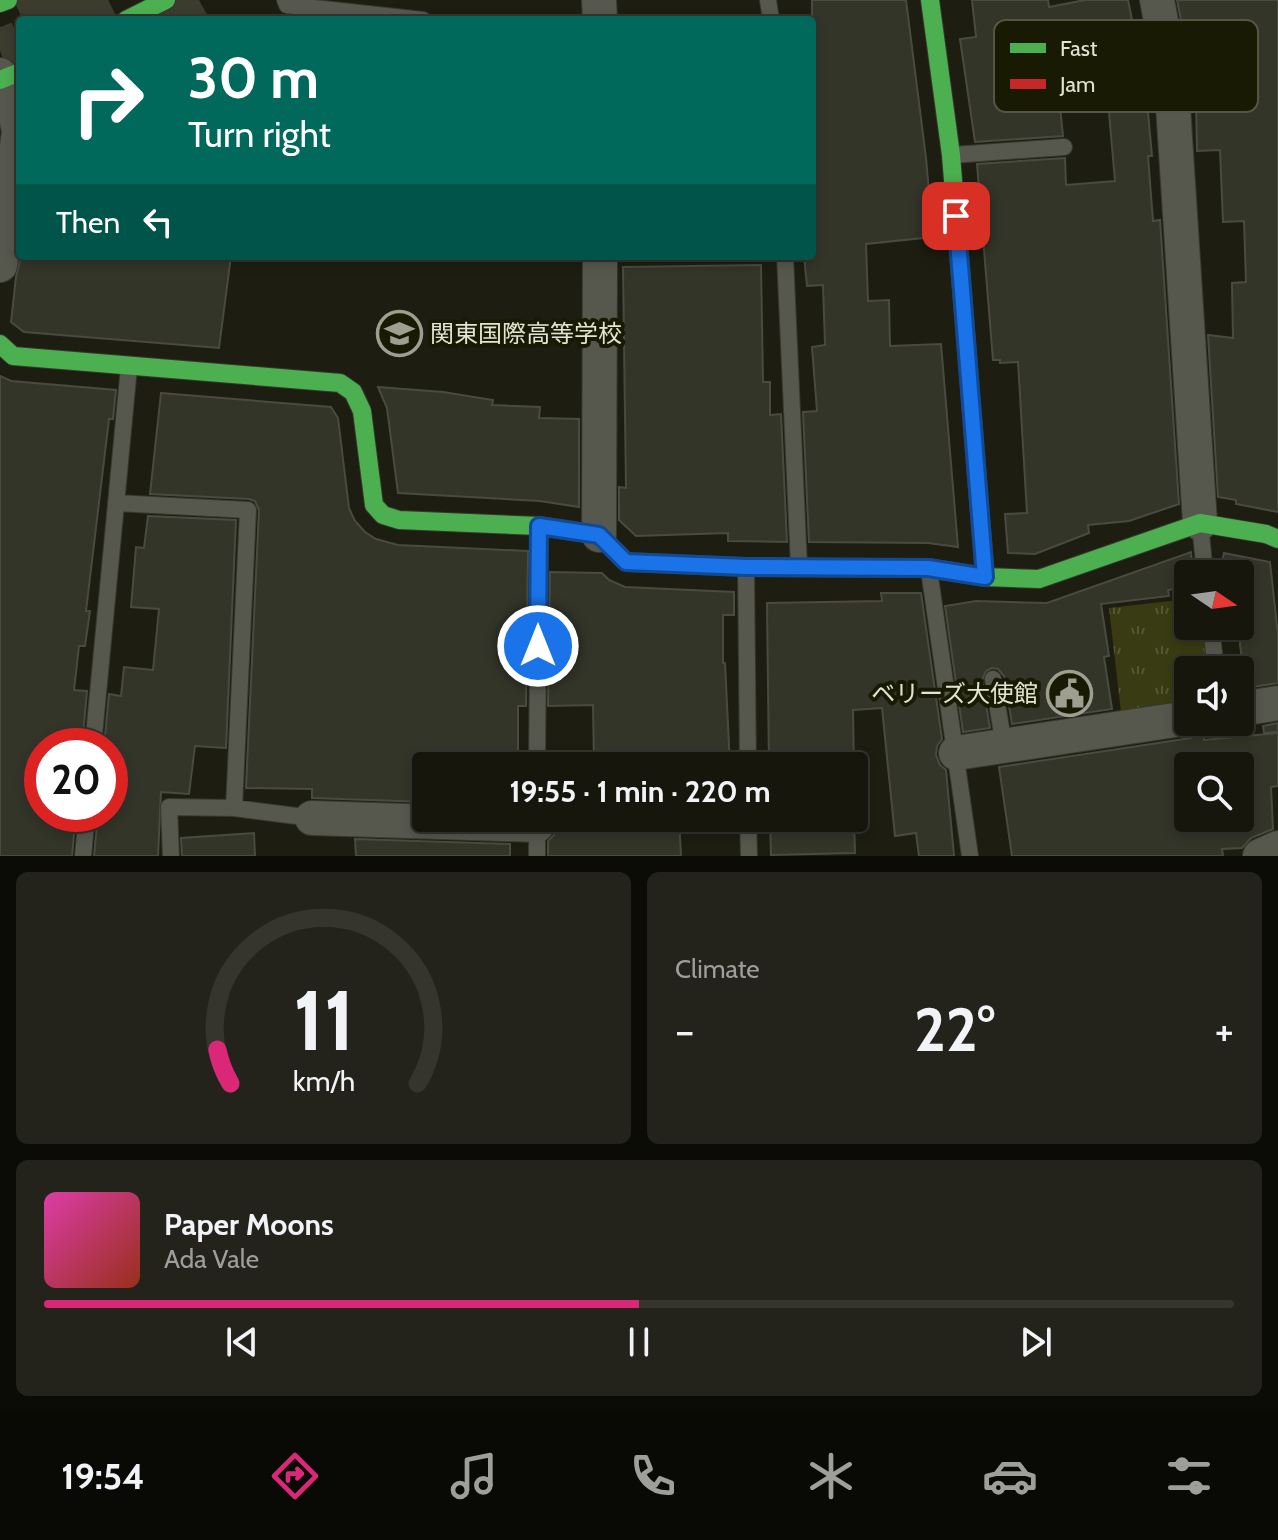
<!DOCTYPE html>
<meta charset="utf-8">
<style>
:root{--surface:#16160d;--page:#23231b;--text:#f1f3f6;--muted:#9e9f9d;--line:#35352e;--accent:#db2777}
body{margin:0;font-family:Cabin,"Noto Sans JP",sans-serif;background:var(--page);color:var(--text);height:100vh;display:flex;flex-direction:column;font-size:30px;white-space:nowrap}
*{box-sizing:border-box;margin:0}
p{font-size:26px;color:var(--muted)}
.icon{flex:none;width:44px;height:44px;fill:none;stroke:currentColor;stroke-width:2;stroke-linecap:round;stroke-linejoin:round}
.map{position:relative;height:856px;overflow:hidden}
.drawer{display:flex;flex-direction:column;gap:16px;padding:16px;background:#0c0c07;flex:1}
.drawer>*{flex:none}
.guide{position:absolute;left:16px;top:16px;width:800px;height:244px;border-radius:8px;box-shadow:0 4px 12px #0003,0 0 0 2px var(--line);background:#00695c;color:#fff;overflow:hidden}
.needle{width:52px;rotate:103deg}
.fabs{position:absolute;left:1174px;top:560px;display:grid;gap:16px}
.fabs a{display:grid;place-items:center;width:80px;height:80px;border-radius:8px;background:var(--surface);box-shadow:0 4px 12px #0003,0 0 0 2px var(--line);font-size:40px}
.speed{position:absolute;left:24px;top:728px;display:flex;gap:16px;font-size:40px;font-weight:700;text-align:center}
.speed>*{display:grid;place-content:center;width:104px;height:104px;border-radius:50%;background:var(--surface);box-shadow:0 4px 12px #0003,0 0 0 2px var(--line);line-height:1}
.speed .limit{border:12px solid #d22;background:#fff;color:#111}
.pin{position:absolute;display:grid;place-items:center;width:68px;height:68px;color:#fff;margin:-34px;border-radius:16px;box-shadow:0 4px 12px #0006}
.me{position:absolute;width:88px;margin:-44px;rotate:0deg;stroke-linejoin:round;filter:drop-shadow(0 0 6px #0008)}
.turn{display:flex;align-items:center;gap:28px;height:168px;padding:0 40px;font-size:36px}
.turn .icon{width:104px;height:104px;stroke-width:2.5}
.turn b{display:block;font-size:56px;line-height:68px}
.then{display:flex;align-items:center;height:76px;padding:0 40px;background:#0003;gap:16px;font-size:30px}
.big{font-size:60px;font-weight:700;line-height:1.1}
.drawer .card{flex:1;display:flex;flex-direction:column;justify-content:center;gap:12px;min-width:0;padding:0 28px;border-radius:12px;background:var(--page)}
.drawer .dial{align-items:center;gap:0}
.dial svg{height:208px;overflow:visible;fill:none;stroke:var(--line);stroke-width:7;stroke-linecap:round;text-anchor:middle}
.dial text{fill:var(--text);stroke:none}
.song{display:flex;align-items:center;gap:24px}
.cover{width:96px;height:96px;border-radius:12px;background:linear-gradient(135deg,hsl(320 70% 55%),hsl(10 70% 35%))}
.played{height:8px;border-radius:4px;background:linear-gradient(90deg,var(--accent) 50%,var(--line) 50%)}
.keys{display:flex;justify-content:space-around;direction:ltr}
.heat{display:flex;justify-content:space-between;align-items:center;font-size:44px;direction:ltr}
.drawer .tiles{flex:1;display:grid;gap:16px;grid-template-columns:1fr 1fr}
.card:last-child{grid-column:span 2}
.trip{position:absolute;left:412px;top:752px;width:456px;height:80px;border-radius:8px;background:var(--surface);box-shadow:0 4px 12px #0003,0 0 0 2px var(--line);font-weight:700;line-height:80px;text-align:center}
.menu{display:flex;height:128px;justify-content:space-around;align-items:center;background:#090905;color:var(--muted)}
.menu .icon{width:56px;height:56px}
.menu .selected{color:var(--accent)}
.menu b{font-size:36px;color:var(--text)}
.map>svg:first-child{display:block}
.park{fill:url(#park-tufts)}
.building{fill:#343529;stroke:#4a4b40;stroke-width:2;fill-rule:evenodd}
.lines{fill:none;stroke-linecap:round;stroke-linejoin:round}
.highway-tunnel{stroke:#3b3c2e;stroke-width:44;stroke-dasharray:44 22;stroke-linecap:butt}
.lane-casing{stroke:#37382f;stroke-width:18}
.street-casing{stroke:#37382f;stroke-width:36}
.fast-casing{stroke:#37382f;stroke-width:20}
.jam-casing{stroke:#37382f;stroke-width:20}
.lane{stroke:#56574d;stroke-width:16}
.street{stroke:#56574d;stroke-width:34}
.fast{stroke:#4caf50;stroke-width:18}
.jam{stroke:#c62828;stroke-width:18}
.route-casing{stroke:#114b97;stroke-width:20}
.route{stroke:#1a73e8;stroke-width:14}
.labels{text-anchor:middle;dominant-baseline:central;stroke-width:8;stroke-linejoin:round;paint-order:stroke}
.poi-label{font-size:24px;fill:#e3e4d5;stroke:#191a03;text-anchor:start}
.key{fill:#191a03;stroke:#565742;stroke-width:2}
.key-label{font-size:22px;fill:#e3e4d5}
</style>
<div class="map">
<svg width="1278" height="856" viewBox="0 0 1278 856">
<defs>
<pattern id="park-tufts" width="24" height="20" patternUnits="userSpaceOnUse" patternTransform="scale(2)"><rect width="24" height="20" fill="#393b12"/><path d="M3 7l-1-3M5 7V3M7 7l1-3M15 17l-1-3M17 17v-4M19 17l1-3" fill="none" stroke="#565734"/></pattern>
</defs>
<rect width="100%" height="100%" fill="#1d1e11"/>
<path class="park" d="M1188,599V626H1202L1207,670H1188V704L1121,712L1109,608Z"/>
<path class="building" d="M812,0H906L926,158L933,237L866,244L868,301L889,300L890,346L941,344L958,547L928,543L809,542L803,412L817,411L812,347L825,345L823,285L807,286L804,256H812Z
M972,0H1048L1049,7L1085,0H1128L1143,73H1150L1151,77L1153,101H1147L1152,156H1148L1153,221L1160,220L1179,504L1129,521L1088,525L1089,533L1035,554L1008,553L1005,514L1027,513L1018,362L1000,363V360H993L977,164L1065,158L1066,185L1115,181L1106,78L1058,86L1063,136L975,142L960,39L976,37Z
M1177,0H1278V512L1236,504V500L1218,497L1208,335L1233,338L1232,283L1246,282L1244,221L1223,222L1220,150L1197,151L1196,97H1192L1191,71Z
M21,256H231L219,348L24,332L11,322L16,277Z
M761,265L763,382H770V415L781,414L787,542L728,541V533L636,536L619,520V487L626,488L623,267Z
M0,376L11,381L116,390L113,419H109L86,611H90L85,646H79L74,690L87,691L82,746H42V814H76L72,856H0Z
M378,387L443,392L493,400L492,405L540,407L539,418L579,419V507L540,501L398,493L387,408Z
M161,393L331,407L338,418L349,508L355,521L365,532L376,539L398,545L528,551L526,706H518V766H426V802L312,798V789L246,788L259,510L255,501L249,499L150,494Z
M148,516L236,520L226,748L195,746L189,794L161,792L158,856H94L98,814H110V775L116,746H104L109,694L121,696L124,667L153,670L159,609L131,607L136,547L144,548Z
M1191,552L1193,574H1188V587L1168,590L1169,596L1101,604L1109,656L1104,657L1112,709L1012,724L1004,676L998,669L992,668L986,671L982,680L990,728L963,732L945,606L976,601L1047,603Z
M1224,553L1270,562L1278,635V683L1246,688L1240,645V574H1219Z
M550,572L602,573L609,580L625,587L734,592V615H723V663H725L730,766H693L628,757V762L594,763L593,705L548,706Z
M881,593H921L942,739L937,746L936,755L940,765L946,770L954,856H919L916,833L895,836L882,708L853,710L854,766H769L767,603L882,601Z
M1278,723V732L1264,733L1263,726Z
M1202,732H1204V740L1278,733V786L1271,787L1273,829L1251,838L1242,848L1222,849L1223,856H1012L999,767L1191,738ZM1188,766H1240V818H1188Z
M555,818H679L681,856H548V841L554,835L557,826Z
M770,818H854L855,853L771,855Z
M254,833L255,856H182L181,838Z
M355,839L510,844V856H356Z"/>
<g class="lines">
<path class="highway-tunnel" d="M23,20L65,0
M69,20L110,0
M163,20L199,0
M0,51L20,43"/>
<defs>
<path id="lane" d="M285,0L287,5L423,20
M768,0L771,20
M953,155L1064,147
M785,256L799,566
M116,503L248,510L234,808
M1200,524L1205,574
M746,568L748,766
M929,570L970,856
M1211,626L1216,670
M993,679L1004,746
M93,746L129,367
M537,766L539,528
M748,818L749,856
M83,856L87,814
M171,856L169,807L234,808L312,818
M537,856V820"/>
<path id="street" d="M599,0L600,20
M1157,0L1171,75L1200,523
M0,75L14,105L19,132L0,265
M599,535L600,256
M1240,709L1278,703
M956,753L1188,718
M312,818L537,825
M1260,856L1278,848"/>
<path id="fast" d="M930,0L951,155L985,577
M0,3L8,0
M126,20L166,0
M0,80L20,72
M0,344L13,356L340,383L353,392L362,411L374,505L383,515L399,520L539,526L599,535L613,549
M858,568H928L985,577L1039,579L1200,523L1266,534L1278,539"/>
<path id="jam" d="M613,549L626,562L746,567L858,568"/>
</defs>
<use href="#lane" class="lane-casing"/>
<use href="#street" class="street-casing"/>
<use href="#fast" class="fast-casing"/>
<use href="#jam" class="jam-casing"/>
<use href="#lane" class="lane"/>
<use href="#street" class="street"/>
<use href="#fast" class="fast"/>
<use href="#jam" class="jam"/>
</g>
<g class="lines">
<defs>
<path id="route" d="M538,646L539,526L599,535L626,562L746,567L928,568L985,577L956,216"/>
</defs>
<use href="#route" class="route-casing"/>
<use href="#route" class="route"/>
</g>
<defs>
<symbol id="school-ring" viewBox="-11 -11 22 22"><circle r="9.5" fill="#191a03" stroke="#9e9f90" stroke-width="1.5"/><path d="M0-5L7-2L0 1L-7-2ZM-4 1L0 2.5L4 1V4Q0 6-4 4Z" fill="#9e9f90"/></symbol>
<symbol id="civic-ring" viewBox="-11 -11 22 22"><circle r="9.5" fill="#191a03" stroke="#9e9f90" stroke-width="1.5"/><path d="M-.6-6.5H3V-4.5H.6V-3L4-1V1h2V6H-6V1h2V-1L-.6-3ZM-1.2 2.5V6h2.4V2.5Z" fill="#9e9f90"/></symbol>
</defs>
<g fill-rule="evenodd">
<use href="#school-ring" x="374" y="308" width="51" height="51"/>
<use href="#civic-ring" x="1044" y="668" width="51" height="51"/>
</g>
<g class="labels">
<g class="poi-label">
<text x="430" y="333">関東国際高等学校</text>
<text x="1038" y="693" text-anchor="end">ベリーズ大使館</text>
</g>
</g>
<rect x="994" y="20" width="264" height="92" rx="12" class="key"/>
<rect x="1010" y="43" width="36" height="10" fill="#4caf50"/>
<rect x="1010" y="79" width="36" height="10" fill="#c62828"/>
<g class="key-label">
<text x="1060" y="56">Fast</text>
<text x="1060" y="92">Jam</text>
</g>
</svg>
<div class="fabs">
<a><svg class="needle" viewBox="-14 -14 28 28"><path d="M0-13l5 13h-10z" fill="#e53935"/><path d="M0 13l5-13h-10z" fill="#9e9f9d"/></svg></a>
<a><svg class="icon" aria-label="sound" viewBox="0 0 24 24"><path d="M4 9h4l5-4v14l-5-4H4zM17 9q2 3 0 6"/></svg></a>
<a><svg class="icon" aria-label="search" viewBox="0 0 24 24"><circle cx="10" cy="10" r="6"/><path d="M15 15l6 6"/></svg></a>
</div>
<div class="speed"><div class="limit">20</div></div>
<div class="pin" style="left:956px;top:216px;background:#d93025"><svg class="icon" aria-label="arrive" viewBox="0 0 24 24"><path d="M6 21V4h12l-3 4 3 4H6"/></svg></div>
<svg class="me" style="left:538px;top:646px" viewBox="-20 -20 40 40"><circle r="17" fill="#1a73e8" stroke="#fff" stroke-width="3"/><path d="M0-11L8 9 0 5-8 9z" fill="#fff"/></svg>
<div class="trip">19:55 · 1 min · 220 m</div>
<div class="guide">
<div class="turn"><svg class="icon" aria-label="right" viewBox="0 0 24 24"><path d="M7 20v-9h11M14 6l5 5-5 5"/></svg><div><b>30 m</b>Turn right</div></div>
<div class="then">Then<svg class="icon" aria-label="left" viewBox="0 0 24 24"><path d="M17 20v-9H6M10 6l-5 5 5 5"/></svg></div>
</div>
</div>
<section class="drawer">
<div class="tiles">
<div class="card dial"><svg viewBox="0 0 100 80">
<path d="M14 69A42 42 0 1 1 86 69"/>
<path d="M14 69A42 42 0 0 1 9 56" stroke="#db2777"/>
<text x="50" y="56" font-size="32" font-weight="700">11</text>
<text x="50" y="72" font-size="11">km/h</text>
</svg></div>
<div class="card"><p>Climate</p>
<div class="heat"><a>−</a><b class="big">22°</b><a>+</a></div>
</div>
<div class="card">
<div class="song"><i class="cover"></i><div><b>Paper Moons</b><p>Ada Vale</p></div></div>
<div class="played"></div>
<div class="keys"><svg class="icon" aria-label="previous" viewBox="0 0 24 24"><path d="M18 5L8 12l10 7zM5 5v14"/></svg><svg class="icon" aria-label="pause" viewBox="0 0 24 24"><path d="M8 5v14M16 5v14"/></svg><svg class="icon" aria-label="next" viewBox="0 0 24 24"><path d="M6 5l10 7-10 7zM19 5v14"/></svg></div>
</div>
</div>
</section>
<nav class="menu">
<b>19:54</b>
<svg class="icon selected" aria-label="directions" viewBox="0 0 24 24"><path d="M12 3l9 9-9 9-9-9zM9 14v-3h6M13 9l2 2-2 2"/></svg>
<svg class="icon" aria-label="music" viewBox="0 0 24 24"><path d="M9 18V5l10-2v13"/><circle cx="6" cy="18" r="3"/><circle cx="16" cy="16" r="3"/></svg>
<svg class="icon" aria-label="phone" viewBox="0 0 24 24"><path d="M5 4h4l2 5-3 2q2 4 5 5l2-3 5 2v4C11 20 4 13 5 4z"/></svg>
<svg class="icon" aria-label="climate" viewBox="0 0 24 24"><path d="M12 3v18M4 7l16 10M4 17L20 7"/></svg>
<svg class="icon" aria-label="car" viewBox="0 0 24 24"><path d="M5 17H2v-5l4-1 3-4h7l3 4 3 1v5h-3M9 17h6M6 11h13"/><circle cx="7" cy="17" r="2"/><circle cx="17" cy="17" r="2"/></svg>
<svg class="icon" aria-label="filters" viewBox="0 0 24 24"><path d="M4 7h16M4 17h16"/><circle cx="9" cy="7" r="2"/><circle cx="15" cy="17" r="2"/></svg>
</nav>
